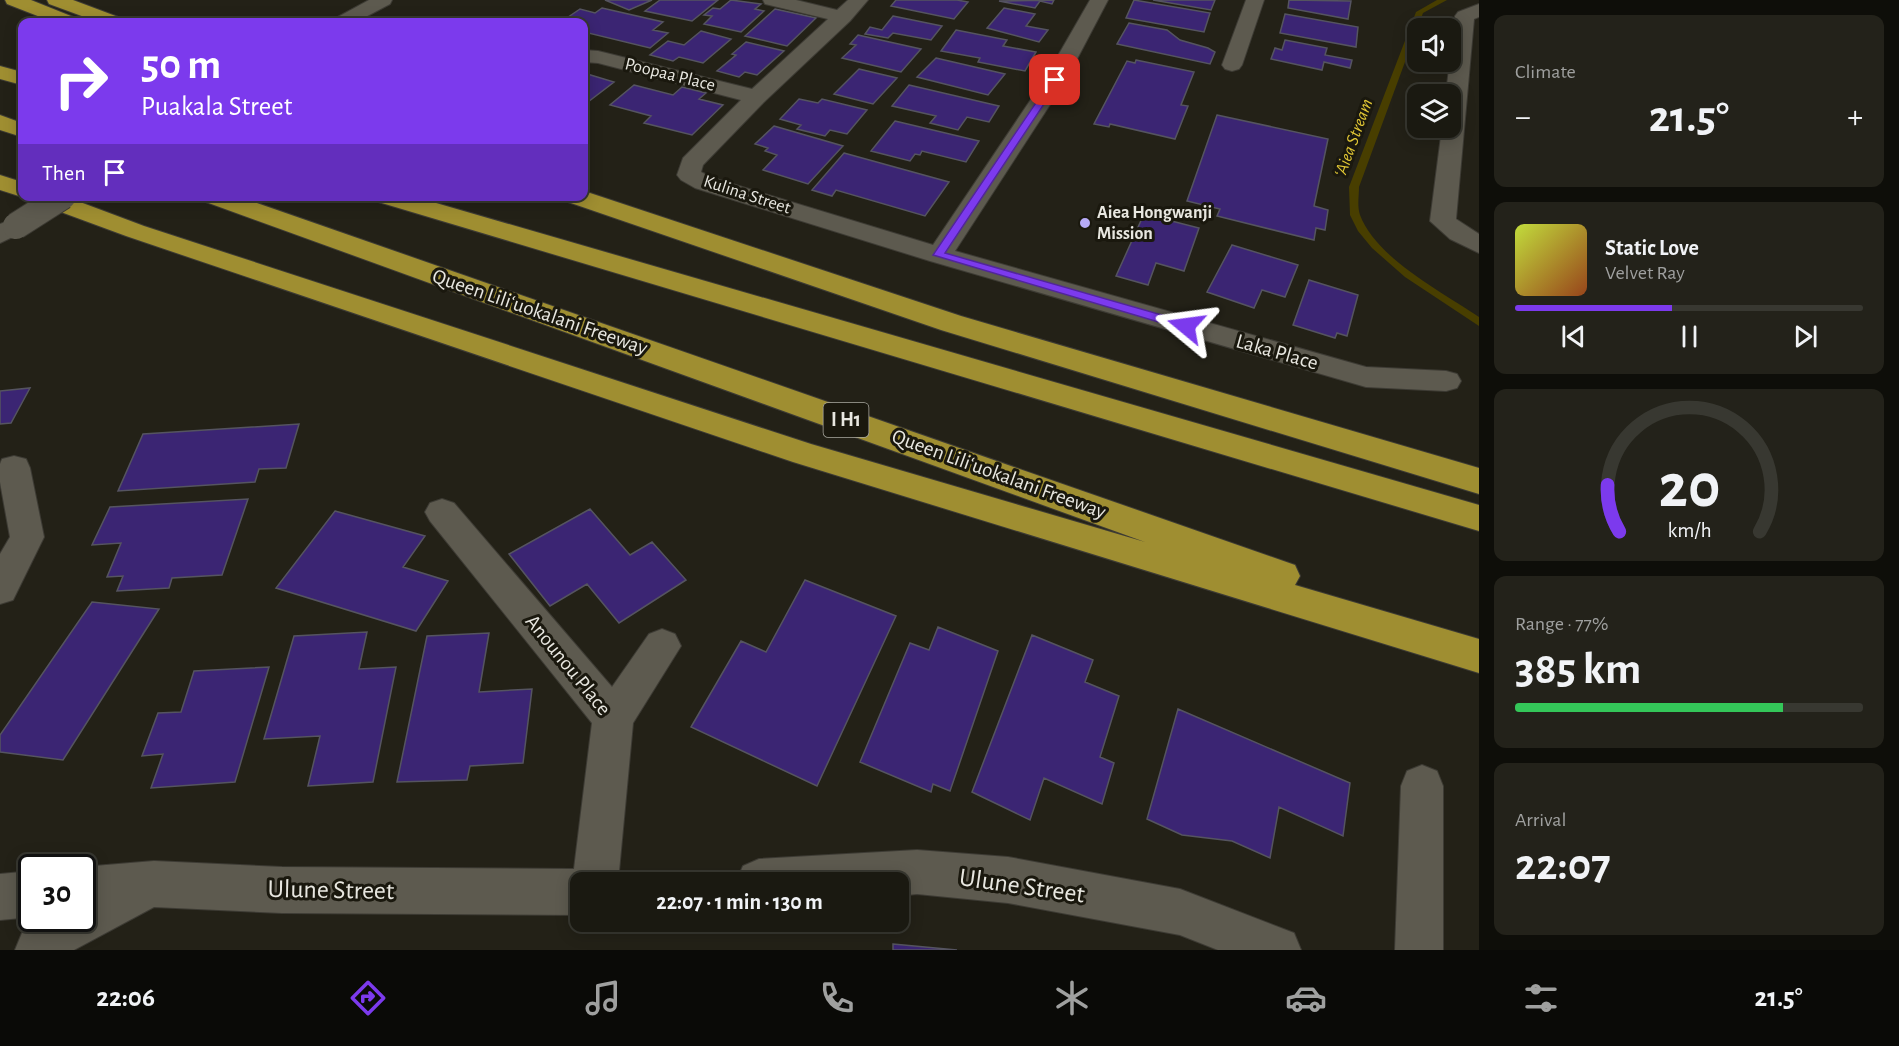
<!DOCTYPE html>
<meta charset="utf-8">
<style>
:root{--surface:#1a1911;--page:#23221a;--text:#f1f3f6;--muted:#9fa09f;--line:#383831;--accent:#7c3aed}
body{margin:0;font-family:"Alegreya Sans",sans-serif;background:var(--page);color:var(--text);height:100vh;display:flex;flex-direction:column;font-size:22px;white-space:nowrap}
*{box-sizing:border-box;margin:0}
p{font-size:20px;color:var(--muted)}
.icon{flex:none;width:33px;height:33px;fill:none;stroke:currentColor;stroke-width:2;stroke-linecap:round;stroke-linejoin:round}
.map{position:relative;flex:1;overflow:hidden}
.details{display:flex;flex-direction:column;gap:15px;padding:15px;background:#0e0e09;width:420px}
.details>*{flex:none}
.banner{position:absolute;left:18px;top:18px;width:570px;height:183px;border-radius:12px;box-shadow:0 3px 15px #0003,0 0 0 2px var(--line);background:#7c3aed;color:#fff;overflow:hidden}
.tools{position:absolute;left:1407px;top:18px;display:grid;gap:12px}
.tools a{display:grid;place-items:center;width:54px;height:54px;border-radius:12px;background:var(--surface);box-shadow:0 3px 15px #0003,0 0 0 2px var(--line);font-size:30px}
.speed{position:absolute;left:18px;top:854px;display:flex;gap:12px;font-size:30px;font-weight:700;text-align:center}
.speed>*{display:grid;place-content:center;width:78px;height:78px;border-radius:50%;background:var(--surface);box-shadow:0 3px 15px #0003,0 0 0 2px var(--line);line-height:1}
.speed .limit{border:3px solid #111;border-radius:9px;background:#fff;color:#111}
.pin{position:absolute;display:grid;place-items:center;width:51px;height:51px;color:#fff;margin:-26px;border-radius:12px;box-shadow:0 3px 9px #0006}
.me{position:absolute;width:66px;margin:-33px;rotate:286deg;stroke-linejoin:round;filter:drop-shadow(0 0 4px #0008)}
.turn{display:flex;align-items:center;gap:21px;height:126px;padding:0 24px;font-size:27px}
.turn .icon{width:78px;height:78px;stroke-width:2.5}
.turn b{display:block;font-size:42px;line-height:51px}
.then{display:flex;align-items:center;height:57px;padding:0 24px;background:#0003;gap:12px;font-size:22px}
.big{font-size:45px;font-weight:700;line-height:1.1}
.details .tile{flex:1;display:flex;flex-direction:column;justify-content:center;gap:9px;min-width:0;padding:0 21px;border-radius:12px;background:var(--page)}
.details .dial{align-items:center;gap:0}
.dial svg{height:156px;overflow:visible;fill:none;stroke:var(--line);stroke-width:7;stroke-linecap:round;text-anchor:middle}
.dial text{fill:var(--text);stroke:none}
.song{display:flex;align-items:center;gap:18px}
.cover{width:72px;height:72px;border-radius:9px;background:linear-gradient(135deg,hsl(70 70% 55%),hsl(20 70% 35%))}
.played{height:6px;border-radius:3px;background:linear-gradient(90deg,var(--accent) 45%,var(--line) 45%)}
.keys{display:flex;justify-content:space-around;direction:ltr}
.heat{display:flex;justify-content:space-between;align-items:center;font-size:33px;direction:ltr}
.charge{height:9px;border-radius:4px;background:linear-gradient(90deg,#34c759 77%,var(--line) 0)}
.trip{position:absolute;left:570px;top:872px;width:339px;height:60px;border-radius:12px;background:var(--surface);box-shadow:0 3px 15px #0003,0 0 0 2px var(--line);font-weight:700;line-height:60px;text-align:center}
.menu{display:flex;height:96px;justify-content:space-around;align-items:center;background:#0a0a07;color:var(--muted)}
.menu .icon{width:42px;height:42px}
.menu .active{color:var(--accent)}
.menu b{font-size:27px;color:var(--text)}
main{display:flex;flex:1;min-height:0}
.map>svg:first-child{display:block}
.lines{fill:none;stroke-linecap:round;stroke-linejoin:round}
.stream{fill:#483e00;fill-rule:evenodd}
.building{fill:#3b2573;stroke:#555460;stroke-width:1.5}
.minor-casing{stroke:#3d3b34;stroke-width:2}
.highway-casing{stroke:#3d3b34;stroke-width:2}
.minor{fill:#5d5a4f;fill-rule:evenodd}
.highway{fill:#9f8e31;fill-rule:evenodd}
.minor-bridge-casing{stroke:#3d3b34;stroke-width:28;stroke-linecap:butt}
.minor-bridge{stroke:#5d5a4f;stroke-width:26}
.route{fill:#7c3aed;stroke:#51269a;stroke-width:1.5}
.poi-dot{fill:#b7abf7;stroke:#1a180e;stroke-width:2}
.labels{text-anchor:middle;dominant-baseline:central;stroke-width:6;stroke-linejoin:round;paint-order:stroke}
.far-street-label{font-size:18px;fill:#e8e7e0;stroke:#1a180e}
.far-water-label{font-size:18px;font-style:italic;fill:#e1c735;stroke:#1a180e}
.far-poi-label{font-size:18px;font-weight:bold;fill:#e8e7e0;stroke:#1a180e;text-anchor:start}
.shield{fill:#1a180e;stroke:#aaa9a1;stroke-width:1.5}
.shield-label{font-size:20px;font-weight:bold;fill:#e8e7e0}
.street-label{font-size:21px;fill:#e8e7e0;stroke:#1a180e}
.near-street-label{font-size:26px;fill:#e8e7e0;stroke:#1a180e}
</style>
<main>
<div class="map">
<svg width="1479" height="950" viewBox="0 0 1479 950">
<rect width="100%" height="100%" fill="#232117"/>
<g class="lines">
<path class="stream" d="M1437,0H1447L1423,13L1359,187C1359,196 1357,206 1360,215C1376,258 1442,292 1479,317V326L1405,277L1372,248L1358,231L1350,215L1349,187L1416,12Z"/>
</g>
<path class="building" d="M605,0H652L629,10Z
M660,0H718L692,21L645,11Z
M731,0L761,4L755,9L764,11L741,32L704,24L712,16L704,15L713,8L720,9Z
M896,0H957L968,2L954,19L891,6Z
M1054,0L1052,4L1040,1L1035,8L999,1Z
M1134,0L1210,13L1204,32L1126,18Z
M1153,0H1215L1211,10Z
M1289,0L1351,1L1348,19L1288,8Z
M602,8L663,22L653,30L668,33L650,48L584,32V22H561L580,9L595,13Z
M1004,8L1035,14L1026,26L1048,30L1039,42L987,28Z
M775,9L816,18L787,46L745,36Z
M1285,14L1358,27L1356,47L1280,33Z
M893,16L942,26L931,40L893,33L888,38L865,34L870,27L882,30Z
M1129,23L1167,30L1180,40L1208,48L1215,52L1210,64L1117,44Z
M956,30L1007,40L1003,46L1036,52L1025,71L978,62L980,58L941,51Z
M701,31L731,39L703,63L679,57L673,61L650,55L668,41L684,45Z
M858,35L921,49L901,72L842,58L856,45L850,44Z
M1285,40L1327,48L1325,55L1352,60L1350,68L1324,62L1322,70L1271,59L1275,48L1282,50Z
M746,42L784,51L757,75L745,72L739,77L717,71L736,55L732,54Z
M936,58L1005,74L988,95L917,77Z
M1136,60L1194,72L1181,105L1188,106L1175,139L1110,124L1109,127L1094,124L1127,61L1135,63Z
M859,69L897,78L873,104L834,94Z
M584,73L614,82L584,105Z
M634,85L673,95L682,87L706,93L699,99L723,105L692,135L644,123L651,116L610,105Z
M909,85L999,106L989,122L967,117L958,130L930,123L936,116L892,106Z
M799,99L818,103L822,99L867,110L847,134L830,130L825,136L797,129L801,125L780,119Z
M1217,115L1328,139L1314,206L1328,210L1325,230L1316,228L1314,240L1217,216L1220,209L1187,201Z
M895,121L979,141L966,162L922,151L920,155L915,154L910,161L871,151Z
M774,126L843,146L808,184L763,170L777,155L765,151L768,148L755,144Z
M844,153L949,182L925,216L836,190L832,196L812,190Z
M1144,214L1199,228L1184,271L1156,263L1148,285L1116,276Z
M1232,245L1298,265L1285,297L1262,290L1254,308L1207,292Z
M1309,280L1358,295L1347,336L1337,333L1335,338L1293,325Z
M30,388L11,423L0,424V391Z
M299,424L286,468L259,469L255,482L118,491L143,434Z
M248,499L222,575L172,578L169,588L117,591L123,576L107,577L121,543L92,545L110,507Z
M590,509L630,555L652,542L686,580L619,623L587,584L550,606L509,554Z
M335,511L425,536L403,567L448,581L416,631L276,588Z
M805,580L896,616L817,786L691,727L741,641L766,652Z
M92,602L159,609L63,760L0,752V735Z
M938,627L998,651L950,791L933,784L931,792L860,762L910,643L929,650Z
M367,632L359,669L396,667L373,782L308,786L320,736L264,739L294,636Z
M489,633L479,692L532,689L523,763L470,766L467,780L397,782L427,636Z
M1032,635L1093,660L1085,682L1119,696L1100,757L1114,763L1102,804L1044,778L1030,820L972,792Z
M269,667L235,782L151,788L163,754L142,756L158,713L181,712L194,671Z
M1178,709L1350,783L1343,836L1279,807L1270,858L1232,841L1182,835L1147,819Z
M893,944L957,950H893Z"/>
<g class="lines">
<defs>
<path id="minor" d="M369,0H392L390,4L356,22H333L336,18Z
M763,0H796L837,10L848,0H868L850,21L764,102L703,165L701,172L713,178L933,245L1044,80L1090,0H1108L1066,80L955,251L1366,367L1446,371L1457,374L1461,381L1457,388L1446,391L1366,387L930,261L695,188L681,180L677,175L683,158L741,100L598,63L584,62V50L598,51L752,89L828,19L765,4Z
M1246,0H1264L1242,65L1239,69L1232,71L1225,69L1222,65Z
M1479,4V17L1474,19L1456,219L1479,234V253L1450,239L1430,221L1442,128H1450V94H1446L1455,16L1458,12Z
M16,218L25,221L29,226L25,231L0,243V224Z
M14,456L26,459L30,468L44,537L13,600L0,604V554L10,537L0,482V464L2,459Z
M442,499L454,503L612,687L649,634L662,629L675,634L681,646L633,723L618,882H580V915L282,913L154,907L74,950H15L22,933L40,918H82V867L154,861L282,867L574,869L592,723L430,521L425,512L430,503Z
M1422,765L1437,771L1443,786V950H1395L1401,786L1407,771Z
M917,850L1008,857L1180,889L1294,933L1301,950H1218L1180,935L1008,903L917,894L898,896V882H736L743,866L759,859Z
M32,871V917L0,920V874Z"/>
<path id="highway" d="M5,0H31L76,18L79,22H53L7,4Z
M47,0H73L121,18L124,22H98L49,4Z
M0,66L22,72V85L0,79Z
M0,115L22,123V137L0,130Z
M0,175L22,182V196H25L22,197L0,190Z
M584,191L961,316L1479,468V494L941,330L565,201L562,196H584Z
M28,196H64L144,226L811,444L1145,542L203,201L200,196H237L1295,565L1300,576L1295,585L1479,639V673L793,462L126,236L31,201Z
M372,196H412L1479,505V531L375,201Z"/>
</defs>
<use href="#minor" class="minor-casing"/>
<use href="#highway" class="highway-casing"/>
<use href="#minor" class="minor"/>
<use href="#highway" class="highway"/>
<defs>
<path id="minor-bridge" d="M16,226L63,196"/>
</defs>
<use href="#minor-bridge" class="minor-bridge-casing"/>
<use href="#minor-bridge" class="minor-bridge"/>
</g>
<path class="route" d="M1052,79L1060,80L945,253L1190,323V329H1182L933,255Z"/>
<circle class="poi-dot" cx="1085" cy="223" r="6"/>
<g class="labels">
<g class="far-street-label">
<text transform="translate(670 75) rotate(14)">Poopaa Place</text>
<text transform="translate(747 195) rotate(18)">Kulina Street</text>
</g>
<g class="far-water-label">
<text transform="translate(1354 138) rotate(-70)">ʻAiea Stream</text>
</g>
<g class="far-poi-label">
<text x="1097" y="213">Aiea Hongwanji<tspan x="1097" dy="21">Mission</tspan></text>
</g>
<rect class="shield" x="823.5" y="403" width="45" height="34" rx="4.5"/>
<g class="shield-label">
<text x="846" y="420">I H1</text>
</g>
<g class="street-label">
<text transform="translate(540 312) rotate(19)">Queen Liliʻuokalani Freeway</text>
<text transform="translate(1277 352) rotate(16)">Laka Place</text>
<text transform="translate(999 474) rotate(20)">Queen Liliʻuokalani Freeway</text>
<text transform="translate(568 665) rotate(51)">Anounou Place</text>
</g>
<g class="near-street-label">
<text transform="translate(1022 886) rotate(8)">Ulune Street</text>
<text transform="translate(331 890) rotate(1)">Ulune Street</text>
</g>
</g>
</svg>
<div class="tools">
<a><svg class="icon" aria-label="sound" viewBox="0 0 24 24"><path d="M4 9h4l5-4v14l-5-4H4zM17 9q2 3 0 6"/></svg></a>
<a><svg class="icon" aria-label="layers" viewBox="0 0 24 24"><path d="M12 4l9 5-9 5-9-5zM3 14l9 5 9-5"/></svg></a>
</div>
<div class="speed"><div class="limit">30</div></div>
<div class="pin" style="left:1055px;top:80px;background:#d93025"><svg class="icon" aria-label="arrive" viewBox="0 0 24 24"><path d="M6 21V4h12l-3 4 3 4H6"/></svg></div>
<svg class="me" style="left:1186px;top:326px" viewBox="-20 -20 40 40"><path d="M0-17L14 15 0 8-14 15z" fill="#7c3aed" stroke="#fff" stroke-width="4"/></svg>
<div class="trip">22:07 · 1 min · 130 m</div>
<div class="banner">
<div class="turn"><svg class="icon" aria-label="right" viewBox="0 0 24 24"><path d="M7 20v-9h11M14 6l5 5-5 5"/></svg><div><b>50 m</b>Puakala Street</div></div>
<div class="then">Then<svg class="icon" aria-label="arrive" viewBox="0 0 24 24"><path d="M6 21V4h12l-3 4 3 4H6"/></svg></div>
</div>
</div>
<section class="details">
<div class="tile"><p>Climate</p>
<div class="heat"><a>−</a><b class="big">21.5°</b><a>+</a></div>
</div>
<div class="tile">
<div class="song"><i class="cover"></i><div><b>Static Love</b><p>Velvet Ray</p></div></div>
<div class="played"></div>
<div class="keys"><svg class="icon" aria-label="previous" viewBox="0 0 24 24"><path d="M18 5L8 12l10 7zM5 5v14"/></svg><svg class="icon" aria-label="pause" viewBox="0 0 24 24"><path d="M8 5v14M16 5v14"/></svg><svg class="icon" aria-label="next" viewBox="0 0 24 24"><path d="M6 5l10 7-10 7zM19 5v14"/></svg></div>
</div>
<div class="tile dial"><svg viewBox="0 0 100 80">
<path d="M14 69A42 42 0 1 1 86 69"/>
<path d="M14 69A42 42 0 0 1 8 45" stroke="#7c3aed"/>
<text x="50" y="56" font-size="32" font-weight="700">20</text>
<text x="50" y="72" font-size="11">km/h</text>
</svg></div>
<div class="tile"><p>Range · 77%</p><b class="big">385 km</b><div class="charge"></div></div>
<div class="tile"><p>Arrival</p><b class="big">22:07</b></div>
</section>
</main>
<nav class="menu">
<b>22:06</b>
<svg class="icon active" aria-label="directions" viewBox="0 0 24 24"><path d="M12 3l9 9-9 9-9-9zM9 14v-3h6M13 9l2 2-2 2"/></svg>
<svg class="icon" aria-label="music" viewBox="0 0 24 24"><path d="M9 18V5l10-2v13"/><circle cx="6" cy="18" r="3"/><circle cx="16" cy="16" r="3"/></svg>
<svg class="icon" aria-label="phone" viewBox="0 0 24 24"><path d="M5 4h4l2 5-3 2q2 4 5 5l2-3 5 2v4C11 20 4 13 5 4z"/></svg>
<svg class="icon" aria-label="climate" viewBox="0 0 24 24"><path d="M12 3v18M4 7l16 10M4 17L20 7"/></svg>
<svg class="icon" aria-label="car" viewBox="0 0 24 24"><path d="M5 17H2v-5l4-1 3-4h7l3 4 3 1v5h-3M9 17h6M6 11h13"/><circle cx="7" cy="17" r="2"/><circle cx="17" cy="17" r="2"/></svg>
<svg class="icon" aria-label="filters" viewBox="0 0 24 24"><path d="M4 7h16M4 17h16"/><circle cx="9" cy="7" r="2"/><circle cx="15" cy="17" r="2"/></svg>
<b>21.5°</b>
</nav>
